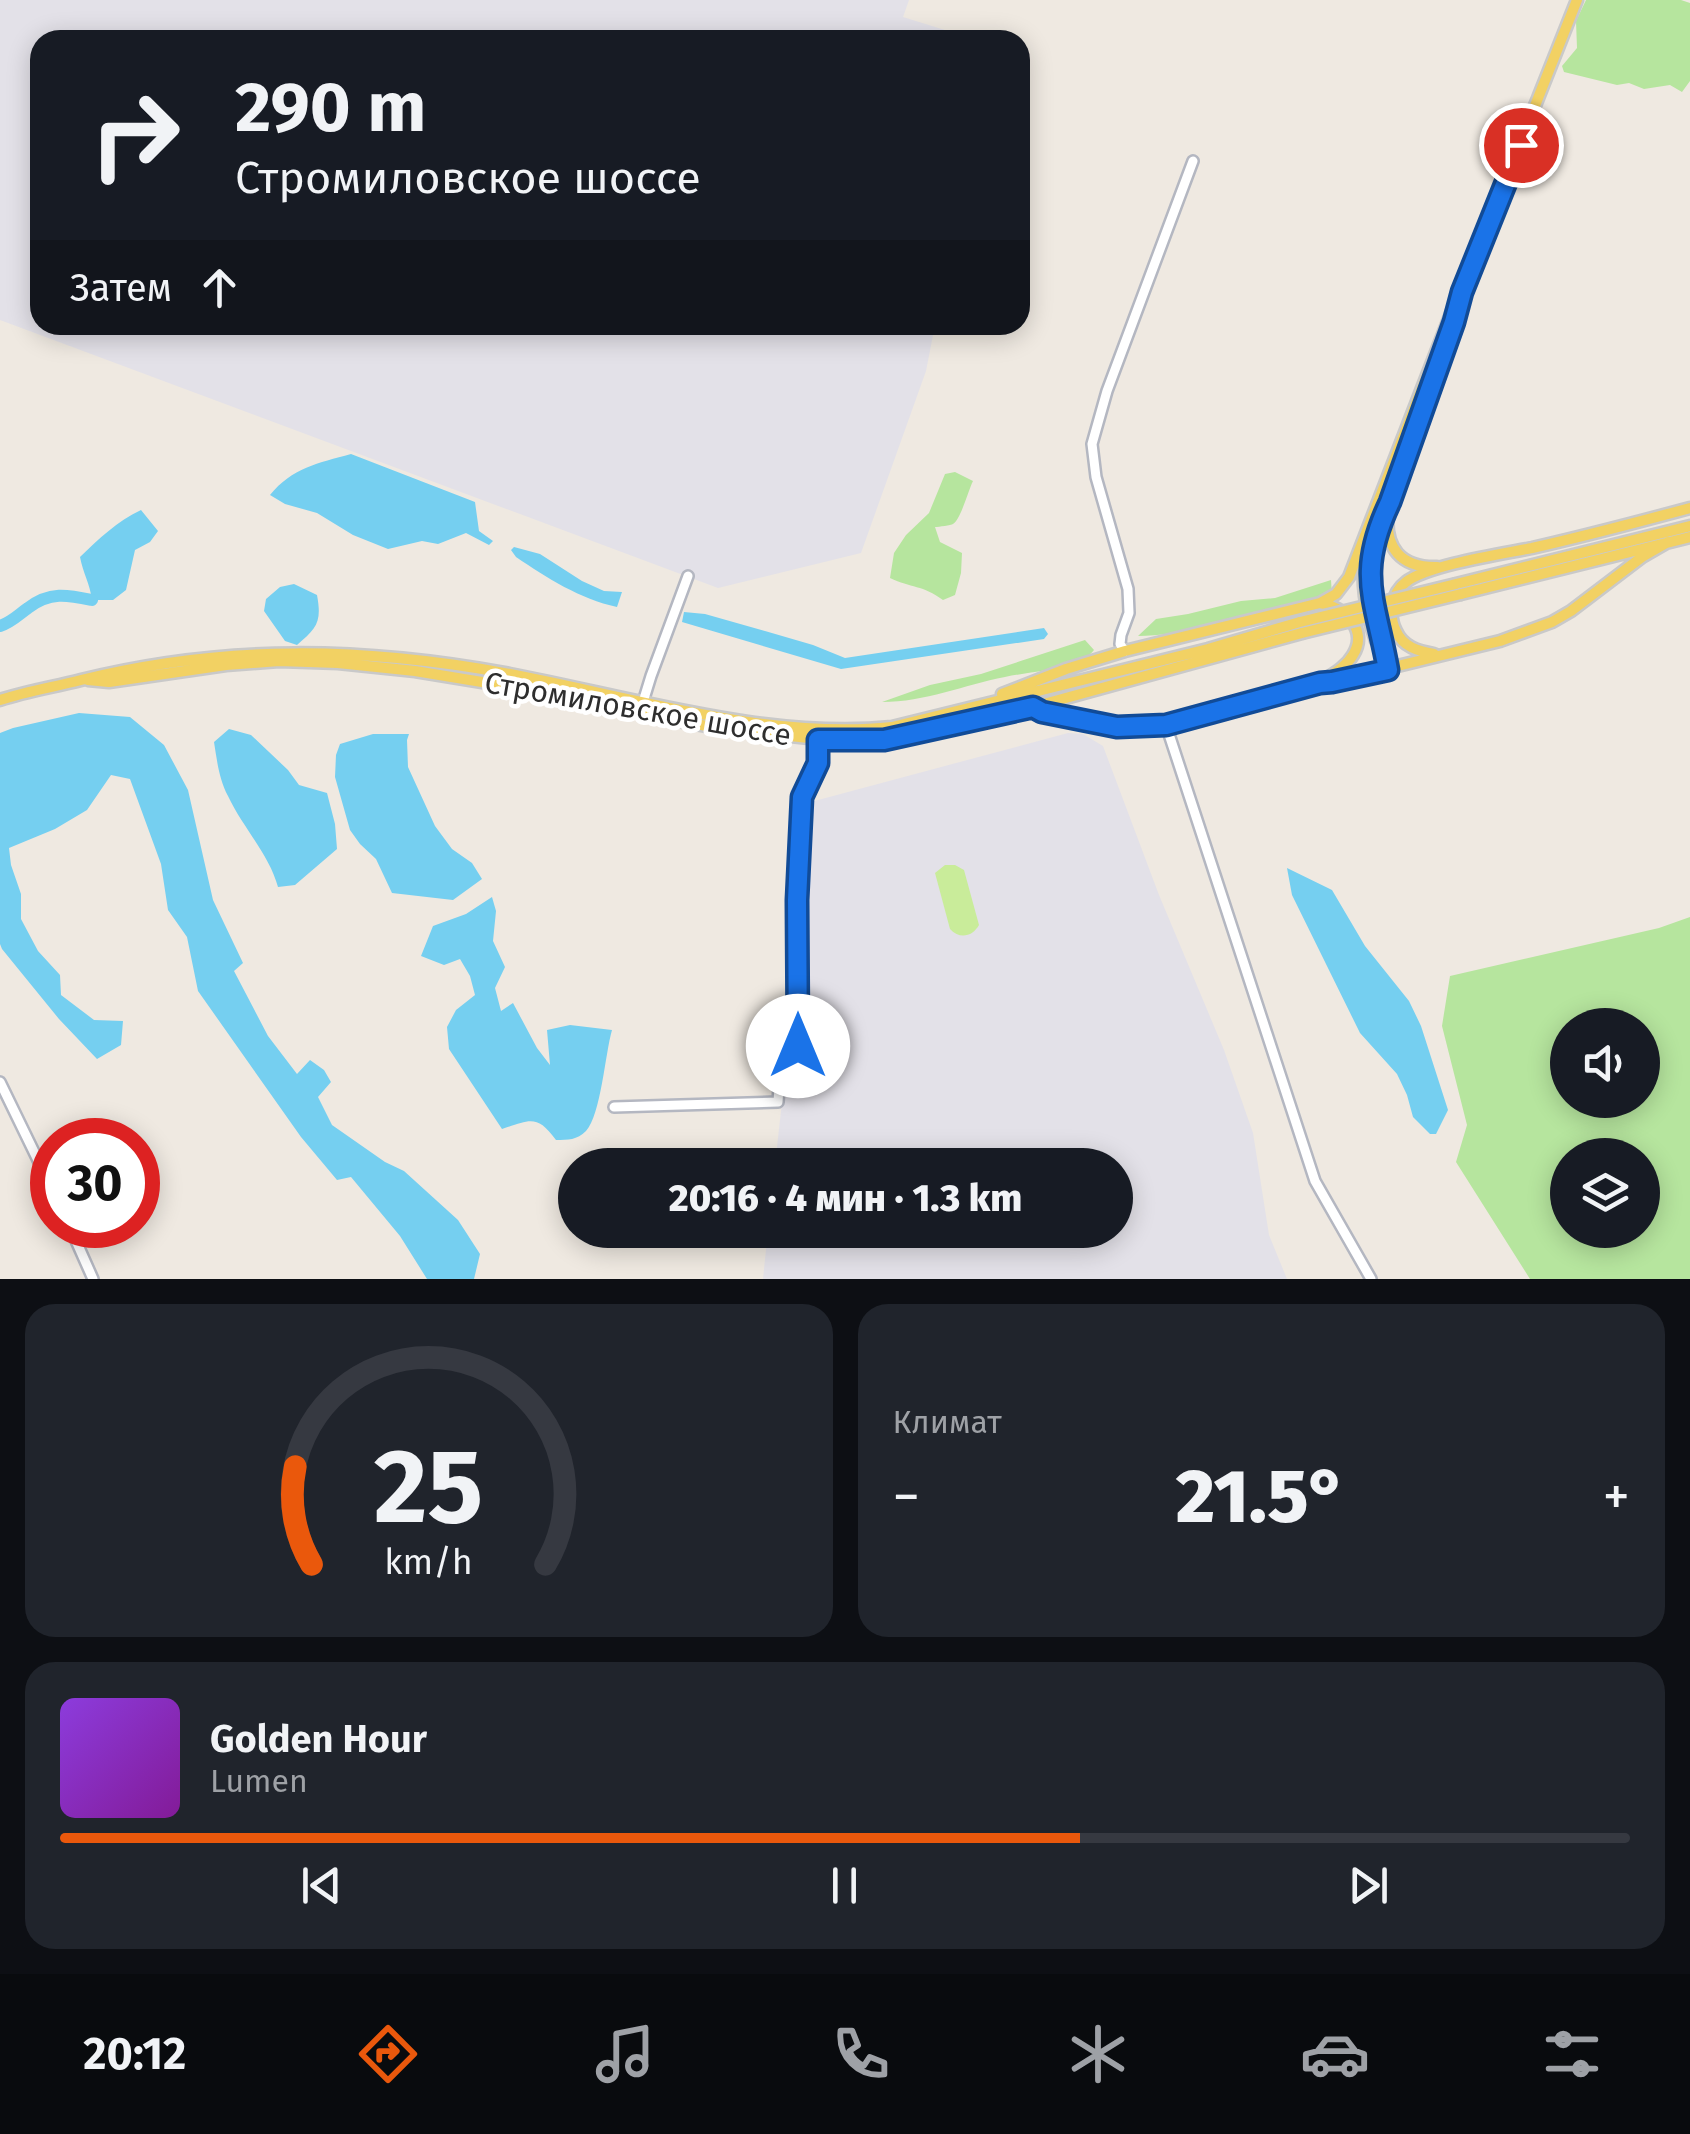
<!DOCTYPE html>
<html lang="ru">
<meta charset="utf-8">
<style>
:root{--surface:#171b24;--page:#20242c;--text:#f1f3f6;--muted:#9ea1a6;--line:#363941;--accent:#ea580c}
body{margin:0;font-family:"Fira Sans",sans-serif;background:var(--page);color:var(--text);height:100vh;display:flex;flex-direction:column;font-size:38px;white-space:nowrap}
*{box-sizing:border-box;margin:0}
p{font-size:32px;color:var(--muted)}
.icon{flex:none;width:55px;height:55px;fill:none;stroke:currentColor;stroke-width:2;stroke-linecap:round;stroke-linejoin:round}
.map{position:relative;height:1279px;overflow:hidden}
.sheet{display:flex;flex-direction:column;gap:25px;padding:25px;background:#0d0f14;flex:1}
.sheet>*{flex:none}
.hud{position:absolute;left:30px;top:30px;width:1000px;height:305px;border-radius:30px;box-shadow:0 5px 25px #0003;background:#171b24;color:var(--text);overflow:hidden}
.tools{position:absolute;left:1550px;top:1008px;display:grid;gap:20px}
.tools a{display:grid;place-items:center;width:110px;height:110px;border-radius:50%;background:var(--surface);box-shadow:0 5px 25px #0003;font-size:50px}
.speed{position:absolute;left:30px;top:1118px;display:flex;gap:20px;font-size:50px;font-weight:700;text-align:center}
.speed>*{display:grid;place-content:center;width:130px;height:130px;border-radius:50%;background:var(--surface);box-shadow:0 5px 25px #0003;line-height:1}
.speed .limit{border:15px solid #d22;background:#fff;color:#111}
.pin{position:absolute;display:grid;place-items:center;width:85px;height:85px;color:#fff;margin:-42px;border:5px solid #fff;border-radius:50%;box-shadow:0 2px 10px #0007}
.me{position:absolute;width:110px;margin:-55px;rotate:0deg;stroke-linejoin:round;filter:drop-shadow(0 0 8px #0008)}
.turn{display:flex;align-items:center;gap:35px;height:210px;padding:0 40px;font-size:45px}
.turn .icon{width:130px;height:130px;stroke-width:2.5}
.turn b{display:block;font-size:70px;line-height:85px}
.then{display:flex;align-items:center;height:95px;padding:0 40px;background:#0003;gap:20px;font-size:38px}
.big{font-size:75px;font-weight:800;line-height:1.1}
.sheet .widget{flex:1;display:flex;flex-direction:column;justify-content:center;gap:15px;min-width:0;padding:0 35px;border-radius:30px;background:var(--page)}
.sheet .dial{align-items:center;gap:0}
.dial svg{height:260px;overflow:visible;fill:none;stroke:var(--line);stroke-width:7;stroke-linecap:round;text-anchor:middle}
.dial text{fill:var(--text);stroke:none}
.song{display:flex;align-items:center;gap:30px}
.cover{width:120px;height:120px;border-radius:15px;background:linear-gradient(135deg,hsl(270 70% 55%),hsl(290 70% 35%))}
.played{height:10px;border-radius:5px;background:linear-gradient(90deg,var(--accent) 65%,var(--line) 65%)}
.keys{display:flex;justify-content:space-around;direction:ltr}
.heat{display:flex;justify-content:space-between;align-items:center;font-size:55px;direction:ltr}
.sheet .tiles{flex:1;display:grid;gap:25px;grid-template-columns:1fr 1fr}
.widget:last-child{grid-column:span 2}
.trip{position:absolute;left:558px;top:1148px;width:575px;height:100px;border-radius:50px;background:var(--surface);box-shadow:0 5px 25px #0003;font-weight:800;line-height:100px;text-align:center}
.tabs{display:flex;height:160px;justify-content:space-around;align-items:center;background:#090b0e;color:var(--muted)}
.tabs .icon{width:70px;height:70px}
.tabs .selected{color:var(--accent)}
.tabs b{font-size:45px;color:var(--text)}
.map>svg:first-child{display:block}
.industrial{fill:#e3e1e8}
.green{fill:#b6e59e;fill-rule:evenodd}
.pitch{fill:#c9ec9a}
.water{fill:#75cff0}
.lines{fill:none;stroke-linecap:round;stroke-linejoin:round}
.river{stroke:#75cff0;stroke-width:12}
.minor-casing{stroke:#b4b7c1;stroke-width:14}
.major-casing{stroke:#c9c9c9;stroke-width:15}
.minor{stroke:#fff;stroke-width:9}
.major{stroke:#f2d163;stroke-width:10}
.major-bridge-casing{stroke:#c9c9c9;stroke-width:15;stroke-linecap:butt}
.major-bridge{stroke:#f2d163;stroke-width:10}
.route-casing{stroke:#114b97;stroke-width:25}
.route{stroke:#1a73e8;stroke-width:18}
.labels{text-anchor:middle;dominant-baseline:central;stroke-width:9;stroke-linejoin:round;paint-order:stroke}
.street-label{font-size:30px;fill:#2e2e2e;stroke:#fff}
</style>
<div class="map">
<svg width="1690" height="1279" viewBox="0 0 1690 1279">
<rect width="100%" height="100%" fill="#efe9e1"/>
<path class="industrial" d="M0,0H909L903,17L977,40H40V325H935L926,371L861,553L718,588L0,320Z
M1068,733L1083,734L1103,746L1159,895L1224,1050L1253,1133L1269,1235L1287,1279H763L768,1230H1115V1165H775L782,1102L791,1090L807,1082V803Z"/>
<path class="green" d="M1586,0H1681L1690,3V81L1682,92L1670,85L1644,89L1629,83L1617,85L1564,72L1562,66L1577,48L1576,21Z
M955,472L973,481C968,491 961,519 953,524C951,525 939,527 935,527L940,542L962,553L961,573L955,595L943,600C923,585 911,588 890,578L894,553L906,535L929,513L945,474Z
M1331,580L1332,595C1270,607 1200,636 1138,636L1156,619L1188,614L1241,601L1275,598Z
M1085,640L1094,650C1088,657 1084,660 1075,663C1052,671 1029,672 1005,677C964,685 925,702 882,702L930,685L981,674Z
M1690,917V1279H1530L1456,1162L1467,1125L1442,1026L1450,976L1659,928ZM1642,1025V1100H1568V1025ZM1642,1155V1230H1568V1155Z"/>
<path class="pitch" d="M945,865H955L964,870L979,925C973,936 960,940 950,929L935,873Z"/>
<path class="water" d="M351,454L475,502L479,531L493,541L489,545L466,533L438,544L422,541L388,549L353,535L317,513L285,504L270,495C292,468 318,463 351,454Z
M141,510L158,531L150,542L135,550L126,590L113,600H92C90,584 83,573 80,557C99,539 117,521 141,510Z
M514,547L540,554L582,581L604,591L622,592L617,607C580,599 547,578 516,557L511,550Z
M294,584L317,595C322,622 317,628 297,645L285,641L264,611L266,599L280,587Z
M684,612L705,614L765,631L813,645L845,658L1044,628L1048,634L1044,639L841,669L682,622Z
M79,713L130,717L164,745L188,790L213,900L243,963L234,971L268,1036L297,1074L310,1060L324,1070L331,1082L318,1097L332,1125L385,1162L404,1171L458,1220L480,1254L474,1279H427L400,1236L351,1177L337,1180L301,1137L198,991L187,937L168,910L161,864L130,779L111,775L87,810L55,829L9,848L11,865L21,894V919L38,951L60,975L61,995L94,1020L123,1021L121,1045L97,1059L59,1019L2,949L0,944V733L13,728Z
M229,729L251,735L288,770L299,785L327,793L335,824L337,849L295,885L278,887C269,854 243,828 228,796C219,779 217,761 214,742Z
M373,734H409L407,740L408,767L435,826L452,849L472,863L482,879L453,900L392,893L376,859L360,844L350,830L335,777L336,755L340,744Z
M1287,868L1332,890L1365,946L1409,1001L1421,1026L1448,1110L1436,1134H1430L1413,1117L1407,1095L1397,1074L1360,1033L1292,895Z
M492,897L496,911L493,941L505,967L495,988L501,1011L513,1003L537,1048L550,1065L547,1030L570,1025L612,1030C605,1054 601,1115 586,1131C577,1140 568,1140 556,1140C537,1114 530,1120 502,1129L449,1049L447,1027L456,1010L475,995L470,976L460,959L444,965L421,956L433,926L466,914Z"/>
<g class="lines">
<path class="river" d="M0,626C12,622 18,615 28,608C50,591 68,595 92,600"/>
<defs>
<path id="minor" d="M1125,651L1120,644L1121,635L1129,613L1128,589L1096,477L1092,444L1107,391L1193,161
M643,702L651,676L688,576
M1166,725L1315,1181L1371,1279
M0,1082L52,1189
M614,1107L778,1102L779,1087L799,1082L797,900L802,797L818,763V739
M69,1225L93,1279"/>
<path id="major" d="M1388,512C1384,548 1401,568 1437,567
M1365,550C1361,582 1365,609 1376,641
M1456,584L1690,526
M1461,594L1690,537
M1320,603L1336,594L1349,577L1452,311
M1434,654C1418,651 1403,647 1396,631C1388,616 1391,593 1406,582C1428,565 1502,554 1532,548C1585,536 1638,522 1690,508
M1388,669C1379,620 1363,588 1376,537L1454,322L1461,292L1577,0
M88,680L109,682L226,665L279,661L338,663L415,671L537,691L672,720L725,729L818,739L884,740L1033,707L1302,633
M1002,694L1066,669L1125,651L1320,603C1344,607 1369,629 1353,655C1346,667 1333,674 1321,682
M0,700C27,691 54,687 81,680C226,644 364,647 510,674C631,697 769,740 892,727L1208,649L1300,622
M1034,707L1042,711L1117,727L1166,725L1319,683L1332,682L1500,641L1552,622L1571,611L1642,557L1668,542"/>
</defs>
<use href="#minor" class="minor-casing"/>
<use href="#major" class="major-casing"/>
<use href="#minor" class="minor"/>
<use href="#major" class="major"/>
<defs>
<path id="major-bridge" d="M1300,622L1456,584
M1302,633L1461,594"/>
</defs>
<use href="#major-bridge" class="major-bridge-casing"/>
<use href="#major-bridge" class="major-bridge"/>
</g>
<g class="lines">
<defs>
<path id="route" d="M798,1046L797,900L802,797L818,763V740H884L1033,707L1042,712L1117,727L1166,725L1320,683L1332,682L1388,670C1375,598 1356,574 1390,502L1454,322L1462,292L1521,145"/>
</defs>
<use href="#route" class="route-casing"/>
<use href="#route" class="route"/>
</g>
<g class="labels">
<g class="street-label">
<text transform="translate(638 709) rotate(10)">Стромиловское шоссе</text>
</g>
</g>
</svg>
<div class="tools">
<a><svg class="icon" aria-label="sound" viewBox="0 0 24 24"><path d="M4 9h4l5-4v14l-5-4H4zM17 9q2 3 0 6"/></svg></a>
<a><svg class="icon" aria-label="layers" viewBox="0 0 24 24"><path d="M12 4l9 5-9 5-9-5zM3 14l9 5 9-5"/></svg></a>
</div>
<div class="speed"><div class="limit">30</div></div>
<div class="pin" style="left:1521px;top:145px;background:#d93025"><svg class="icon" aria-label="arrive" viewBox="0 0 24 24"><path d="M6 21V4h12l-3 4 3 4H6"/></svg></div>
<svg class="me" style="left:798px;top:1046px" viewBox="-20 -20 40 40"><circle r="19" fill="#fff"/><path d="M0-13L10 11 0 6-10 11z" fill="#1a73e8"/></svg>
<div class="trip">20:16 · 4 мин · 1.3 km</div>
<div class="hud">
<div class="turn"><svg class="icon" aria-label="right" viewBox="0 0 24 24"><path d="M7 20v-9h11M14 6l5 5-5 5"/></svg><div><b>290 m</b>Стромиловское шоссе</div></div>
<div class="then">Затем<svg class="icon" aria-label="ahead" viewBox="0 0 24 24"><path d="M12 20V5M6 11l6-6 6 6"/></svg></div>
</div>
</div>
<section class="sheet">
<div class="tiles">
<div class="widget dial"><svg viewBox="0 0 100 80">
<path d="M14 69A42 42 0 1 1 86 69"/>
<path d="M14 69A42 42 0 0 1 9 39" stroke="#ea580c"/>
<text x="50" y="56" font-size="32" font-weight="700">25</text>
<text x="50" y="72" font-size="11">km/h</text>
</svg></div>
<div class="widget"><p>Климат</p>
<div class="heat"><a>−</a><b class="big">21.5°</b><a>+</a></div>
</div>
<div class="widget">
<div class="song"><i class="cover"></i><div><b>Golden Hour</b><p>Lumen</p></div></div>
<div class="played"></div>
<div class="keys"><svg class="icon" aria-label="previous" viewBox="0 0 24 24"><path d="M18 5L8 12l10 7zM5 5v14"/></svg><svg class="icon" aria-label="pause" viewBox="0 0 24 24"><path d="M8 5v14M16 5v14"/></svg><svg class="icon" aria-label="next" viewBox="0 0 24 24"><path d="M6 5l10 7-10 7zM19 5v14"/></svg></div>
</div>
</div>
</section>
<nav class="tabs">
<b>20:12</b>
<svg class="icon selected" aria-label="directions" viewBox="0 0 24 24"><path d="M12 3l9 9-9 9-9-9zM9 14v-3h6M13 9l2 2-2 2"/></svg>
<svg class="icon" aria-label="music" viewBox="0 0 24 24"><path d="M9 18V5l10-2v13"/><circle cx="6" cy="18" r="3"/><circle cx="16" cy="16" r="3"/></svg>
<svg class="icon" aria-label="phone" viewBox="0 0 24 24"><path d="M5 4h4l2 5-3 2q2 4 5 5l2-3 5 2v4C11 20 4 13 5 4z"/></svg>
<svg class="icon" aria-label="climate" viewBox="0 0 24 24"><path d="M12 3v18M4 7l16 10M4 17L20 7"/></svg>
<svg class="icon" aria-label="car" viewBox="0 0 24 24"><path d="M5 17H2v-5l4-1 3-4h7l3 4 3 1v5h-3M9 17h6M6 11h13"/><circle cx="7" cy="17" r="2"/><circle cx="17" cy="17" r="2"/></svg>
<svg class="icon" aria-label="filters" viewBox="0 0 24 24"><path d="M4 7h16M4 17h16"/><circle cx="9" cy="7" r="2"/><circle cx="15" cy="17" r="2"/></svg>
</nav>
